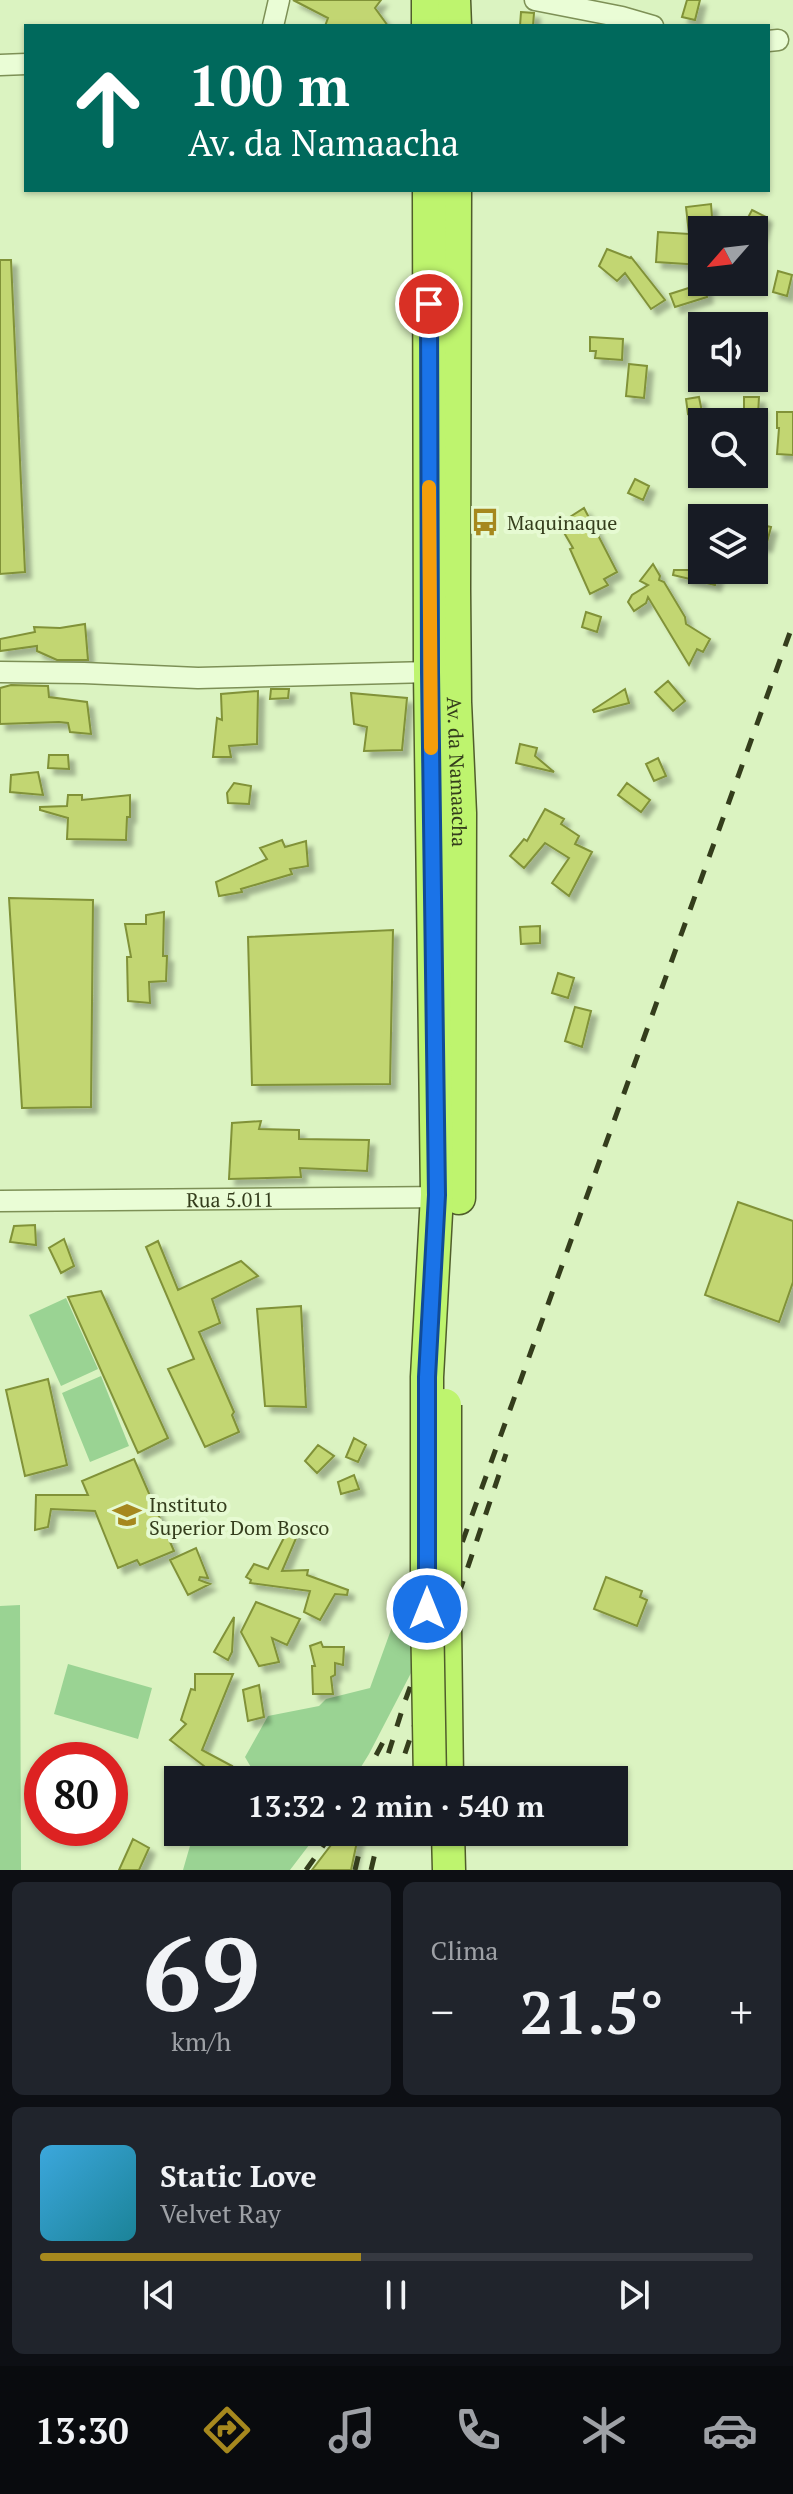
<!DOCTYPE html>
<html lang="pt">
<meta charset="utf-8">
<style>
:root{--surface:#171b24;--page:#20242c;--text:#f1f3f6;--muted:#9ea1a6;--line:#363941;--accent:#a6881e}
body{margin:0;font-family:"PT Serif",serif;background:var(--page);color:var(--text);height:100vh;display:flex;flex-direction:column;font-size:30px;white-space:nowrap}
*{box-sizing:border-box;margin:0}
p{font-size:26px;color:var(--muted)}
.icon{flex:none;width:44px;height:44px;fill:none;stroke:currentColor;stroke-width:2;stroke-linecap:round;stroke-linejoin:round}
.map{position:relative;height:1870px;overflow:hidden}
.side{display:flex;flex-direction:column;gap:12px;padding:12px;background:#0d0f14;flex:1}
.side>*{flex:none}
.banner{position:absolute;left:24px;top:24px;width:746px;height:168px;border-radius:0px;box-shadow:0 2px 6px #0004;background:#00695c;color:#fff;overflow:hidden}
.needle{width:52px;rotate:242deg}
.buttons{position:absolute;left:688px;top:216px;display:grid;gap:16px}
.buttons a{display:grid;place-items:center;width:80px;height:80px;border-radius:0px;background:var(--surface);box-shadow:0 2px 6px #0004;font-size:40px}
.speed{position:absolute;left:24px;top:1742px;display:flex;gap:16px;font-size:40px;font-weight:700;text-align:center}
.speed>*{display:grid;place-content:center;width:104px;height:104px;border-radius:50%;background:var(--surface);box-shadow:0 2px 6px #0004;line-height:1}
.speed .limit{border:12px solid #d22;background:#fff;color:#111}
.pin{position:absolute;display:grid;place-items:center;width:68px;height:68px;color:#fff;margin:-34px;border:4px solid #fff;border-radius:50%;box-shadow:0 2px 8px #0007}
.me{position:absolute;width:88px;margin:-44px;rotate:0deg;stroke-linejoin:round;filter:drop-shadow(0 0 6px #0008)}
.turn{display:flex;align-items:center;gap:28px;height:168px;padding:0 32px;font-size:36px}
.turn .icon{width:104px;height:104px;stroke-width:2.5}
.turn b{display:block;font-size:56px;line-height:68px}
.big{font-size:60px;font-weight:800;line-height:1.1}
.side .tile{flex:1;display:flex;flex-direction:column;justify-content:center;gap:12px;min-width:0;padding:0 28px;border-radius:12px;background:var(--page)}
.side .dial{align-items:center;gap:0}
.dial b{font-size:104px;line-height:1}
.song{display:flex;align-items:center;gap:24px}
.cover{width:96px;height:96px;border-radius:12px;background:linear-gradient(135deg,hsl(200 70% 55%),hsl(190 70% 35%))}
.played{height:8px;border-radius:4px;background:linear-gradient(90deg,var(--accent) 45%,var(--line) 45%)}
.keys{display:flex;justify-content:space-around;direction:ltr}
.heat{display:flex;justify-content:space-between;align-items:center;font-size:44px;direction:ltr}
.side .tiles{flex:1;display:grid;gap:12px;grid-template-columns:1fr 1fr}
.tile:last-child{grid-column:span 2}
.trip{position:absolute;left:164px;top:1766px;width:464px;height:80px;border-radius:0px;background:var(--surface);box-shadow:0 2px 6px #0004;font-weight:800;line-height:80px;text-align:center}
.tabs{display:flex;height:128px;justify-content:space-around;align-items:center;background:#090b0e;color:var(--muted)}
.tabs .icon{width:56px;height:56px}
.tabs .selected{color:var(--accent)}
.tabs b{font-size:36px;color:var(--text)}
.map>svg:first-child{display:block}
.green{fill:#9ad393}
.building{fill:#c2d672;stroke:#819239;stroke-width:2;filter:url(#shadow)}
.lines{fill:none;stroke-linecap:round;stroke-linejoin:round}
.minor-casing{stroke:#7d9056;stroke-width:23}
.trunk-casing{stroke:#505d2b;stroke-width:35}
.minor{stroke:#eafdd6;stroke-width:20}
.trunk{stroke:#bef46e;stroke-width:32}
.rail{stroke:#343d1c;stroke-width:5;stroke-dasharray:14 14;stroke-linecap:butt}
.trunk-bridge-casing{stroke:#505d2b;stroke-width:35;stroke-linecap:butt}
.trunk-bridge{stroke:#bef46e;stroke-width:32}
.route-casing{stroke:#114b97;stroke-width:20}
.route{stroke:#1a73e8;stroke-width:14}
.slow{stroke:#f59e0b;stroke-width:14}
.labels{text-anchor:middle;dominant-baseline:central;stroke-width:8;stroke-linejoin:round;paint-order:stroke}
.poi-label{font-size:20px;fill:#343d1c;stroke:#e6fad2;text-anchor:start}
.street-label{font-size:20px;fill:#343d1c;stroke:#e6fad2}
</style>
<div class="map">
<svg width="793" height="1870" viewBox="0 0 793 1870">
<defs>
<filter id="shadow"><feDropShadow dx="6" dy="6" stdDeviation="2" flood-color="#0004"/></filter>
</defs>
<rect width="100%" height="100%" fill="#dbf3c1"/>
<path class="green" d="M66,1298L98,1369L61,1386L29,1315Z
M101,1376L129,1446L90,1462L62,1393Z
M20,1605L21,1870H0V1606Z
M392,1627L425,1646L369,1754L353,1780H249L252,1769L245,1757L268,1716L319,1706L326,1699L370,1688Z
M68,1664L152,1688L138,1739L54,1714Z
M194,1832H319L290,1870H183Z"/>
<path class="building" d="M293,0H381L375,8L388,26H325L328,18Z
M687,0H700L695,20L682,17Z
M521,12L534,13L533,26H520Z
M711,204L713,230H702V265L656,262L658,232L689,234L686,207Z
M752,210L766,217L760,236L754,230L743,227Z
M607,249L630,258L631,257L665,300L651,309L625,273L617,281L599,266Z
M0,260H11L25,572L0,574Z
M778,271L792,275L787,296L773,292Z
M704,283L707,297L675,307L670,294Z
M590,337L623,339L622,360L595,358L596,351H590Z
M629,364L647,366L644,398L626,396Z
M699,397L702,412L688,414L686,399Z
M744,397H759L758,415L744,414Z
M777,412H793V455L777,454L779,428H777Z
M635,479L649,486L643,500L628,493Z
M584,508L617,572L604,579L608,585L590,594L570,549L573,548L559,524Z
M754,523L771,527L766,546L754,543Z
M653,564L660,576L659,580L664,582L685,617L686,624L710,639L703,652L697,649L689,665L648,597L646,603L634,611L628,602L632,595L648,585L640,581Z
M674,570H718L715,585L673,575Z
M586,612L601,617L597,632L582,627Z
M85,624L88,660H57L37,651V646L0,651V639L35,632L34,627L60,628Z
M668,681L685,701L673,711L655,692Z
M11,685L48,686L49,697L87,702L91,734L70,732L68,723L59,722L0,724V688Z
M271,689H289L288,698L270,699Z
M625,689L629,703L594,712L593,710Z
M258,691L257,744L229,746L231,757H213L217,718L222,720L221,694Z
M351,693L407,698L402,750L364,751L367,727L354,724Z
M520,744L537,748L535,756L554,772L516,763Z
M49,755H68L69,769L48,768Z
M658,758L666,776L654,781L646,764Z
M38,772L43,795L10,792L11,775Z
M234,783L251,786L249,804L228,803L227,793Z
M627,783L650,800L641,812L618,795Z
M68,795H82V800L130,795V817H127L126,840L67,839L68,818L40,810V807L67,806Z
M545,809L564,819L561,824L579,836L575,844L592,852L569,896L552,883L569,858L545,843L524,868L510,856L524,839L527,841Z
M282,840L285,847L306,841L308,866L290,869L292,874L241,889L242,892L219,896L216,882L267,859L260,848Z
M9,898L93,900L91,1107L22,1108Z
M164,912L163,956H167L166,981L149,982L150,1003L128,1001L127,957H131L125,924H146V915Z
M540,926V943L521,944L520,927Z
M393,930L390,1084L252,1085L248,937Z
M558,973L574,978L568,998L552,993Z
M575,1007L591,1011L582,1047L565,1041Z
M261,1121L259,1129L299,1130V1139L369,1140L367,1171L300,1168L301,1177L229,1179L232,1123Z
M738,1202L793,1221V1282L779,1322L705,1295Z
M35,1225L36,1245L10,1242L14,1226Z
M64,1239L74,1266L61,1273L49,1248Z
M158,1241L178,1290L241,1261L258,1276L212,1299L220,1323L199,1332L234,1412L232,1415L239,1432L205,1447L168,1369L194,1359L146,1247Z
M101,1291L168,1438L138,1453L68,1297Z
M301,1306L306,1407L265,1406L257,1309Z
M48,1379L67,1465L25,1476L6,1390Z
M354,1438L366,1445L358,1462L346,1457Z
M318,1445L334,1456L317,1473L305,1461Z
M134,1459L174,1551L140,1565L137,1560L118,1568L95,1511L51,1509L48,1527L35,1530L36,1495H88L82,1481Z
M354,1475L359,1489L341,1494L338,1482Z
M291,1524L300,1529L282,1571L308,1570L307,1575L348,1590L347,1595L335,1594L320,1620L304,1612L310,1591L250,1583L251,1580L246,1577L254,1564L268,1569Z
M196,1548L208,1578L200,1577L199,1580L210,1584L188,1595L170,1560Z
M606,1577L642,1591L640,1597L647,1600L637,1626L594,1609Z
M256,1602L300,1619L287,1645L272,1638L279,1662L259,1666L241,1632Z
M234,1617L232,1652L228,1660L214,1652Z
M321,1642L323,1647H344L343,1665L335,1663V1675L331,1677L333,1694H313L312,1666H315L310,1646Z
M195,1674H233L202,1750L232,1766L224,1780H198L204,1766L170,1740L186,1724L181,1720L191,1689L195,1690Z
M259,1685L264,1717L248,1721L243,1690Z
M341,1832H359L351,1870H312Z
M133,1839L149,1848L139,1870H119Z"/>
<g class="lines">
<defs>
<g id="minor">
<path d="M535,0L622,17L653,26"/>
<path d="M273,26L279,0"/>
<path d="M768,41L778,40"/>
<path d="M0,65L26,64"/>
<path d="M0,672L84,673L198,678L430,672"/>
<path id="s1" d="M0,1201L447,1197"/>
</g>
<g id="trunk">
<path d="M428,0V26"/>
<path d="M454,0L455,26"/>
<path id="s2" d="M455,190L454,589L455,702L460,813L459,1198"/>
<path d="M427,1609V1377L437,1195L430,672L429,190"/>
<path d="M445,1624L447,1780"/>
<path d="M448,1832L449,1870"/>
</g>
</defs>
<use href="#minor" class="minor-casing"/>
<use href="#trunk" class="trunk-casing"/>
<use href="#minor" class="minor"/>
<use href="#trunk" class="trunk"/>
<path class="rail" d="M363,1780L383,1742
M380,1780L404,1704L793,624
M396,1780L506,1454
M306,1870L333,1832
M355,1870L364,1832
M371,1870L380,1832"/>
<defs>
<path id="trunk-bridge" d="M445,1405V1624
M427,1609L430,1780"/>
</defs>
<use href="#trunk-bridge" class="trunk-bridge-casing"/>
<use href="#trunk-bridge" class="trunk-bridge"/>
</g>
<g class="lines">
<defs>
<path id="route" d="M427,1609V1377L437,1195L430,672L429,304"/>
</defs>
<use href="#route" class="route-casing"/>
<use href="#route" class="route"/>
<path class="slow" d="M429,487L431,748"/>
</g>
<defs>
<symbol id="bus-bare" viewBox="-9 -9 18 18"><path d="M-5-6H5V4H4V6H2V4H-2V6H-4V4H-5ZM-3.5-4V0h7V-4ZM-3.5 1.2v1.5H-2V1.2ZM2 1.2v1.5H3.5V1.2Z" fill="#a6881e" stroke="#e6fad2" stroke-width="2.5" paint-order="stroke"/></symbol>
<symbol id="university-bare" viewBox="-9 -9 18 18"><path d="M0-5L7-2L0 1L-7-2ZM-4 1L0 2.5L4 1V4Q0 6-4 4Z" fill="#a6881e" stroke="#e6fad2" stroke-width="2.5" paint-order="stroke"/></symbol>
</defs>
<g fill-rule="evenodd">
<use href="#bus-bare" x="465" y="502" width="40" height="40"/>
<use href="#university-bare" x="107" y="1495" width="40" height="40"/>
</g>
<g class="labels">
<g class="poi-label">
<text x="507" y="522">Maquinaque</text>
<text x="149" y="1504">Instituto<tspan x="149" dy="23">Superior Dom Bosco</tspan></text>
</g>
<g class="street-label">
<text stroke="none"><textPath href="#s2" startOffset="582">Av. da Namaacha</textPath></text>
<text stroke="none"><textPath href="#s1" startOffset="230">Rua 5.011</textPath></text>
</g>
</g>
</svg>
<div class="buttons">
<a><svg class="needle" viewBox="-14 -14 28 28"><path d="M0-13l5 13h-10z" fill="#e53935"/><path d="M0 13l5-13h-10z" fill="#9ea1a6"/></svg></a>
<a><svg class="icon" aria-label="sound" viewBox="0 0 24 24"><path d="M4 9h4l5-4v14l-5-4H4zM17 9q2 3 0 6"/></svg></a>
<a><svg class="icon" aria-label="search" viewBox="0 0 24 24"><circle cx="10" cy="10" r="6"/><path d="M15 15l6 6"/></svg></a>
<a><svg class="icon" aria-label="layers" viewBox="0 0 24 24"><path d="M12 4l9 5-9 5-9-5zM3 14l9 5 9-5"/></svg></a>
</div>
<div class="speed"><div class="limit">80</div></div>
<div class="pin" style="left:429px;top:304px;background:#d93025"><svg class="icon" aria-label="arrive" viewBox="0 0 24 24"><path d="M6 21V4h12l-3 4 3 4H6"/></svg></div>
<svg class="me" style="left:427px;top:1609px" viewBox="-20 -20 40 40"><circle r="17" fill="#1a73e8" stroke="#fff" stroke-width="3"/><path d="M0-11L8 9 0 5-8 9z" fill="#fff"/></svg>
<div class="trip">13:32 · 2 min · 540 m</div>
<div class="banner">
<div class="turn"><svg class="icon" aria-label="ahead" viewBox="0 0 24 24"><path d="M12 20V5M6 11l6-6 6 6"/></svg><div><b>100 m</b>Av. da Namaacha</div></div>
</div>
</div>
<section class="side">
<div class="tiles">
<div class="tile dial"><b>69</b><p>km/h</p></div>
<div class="tile"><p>Clima</p>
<div class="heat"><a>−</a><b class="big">21.5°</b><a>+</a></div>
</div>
<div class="tile">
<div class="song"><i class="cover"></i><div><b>Static Love</b><p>Velvet Ray</p></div></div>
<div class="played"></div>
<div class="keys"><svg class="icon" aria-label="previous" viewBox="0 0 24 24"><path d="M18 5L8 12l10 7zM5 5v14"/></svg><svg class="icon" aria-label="pause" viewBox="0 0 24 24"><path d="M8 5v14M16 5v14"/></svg><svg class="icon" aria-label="next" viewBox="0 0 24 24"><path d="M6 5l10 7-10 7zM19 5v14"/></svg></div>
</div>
</div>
</section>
<nav class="tabs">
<b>13:30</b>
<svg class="icon selected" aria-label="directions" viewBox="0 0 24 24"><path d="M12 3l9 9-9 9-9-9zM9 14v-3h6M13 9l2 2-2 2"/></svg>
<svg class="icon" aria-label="music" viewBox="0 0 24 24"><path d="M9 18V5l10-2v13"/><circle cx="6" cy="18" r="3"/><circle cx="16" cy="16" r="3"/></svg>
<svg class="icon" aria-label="phone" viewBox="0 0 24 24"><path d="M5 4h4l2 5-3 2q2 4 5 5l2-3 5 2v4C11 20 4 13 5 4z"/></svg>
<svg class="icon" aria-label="climate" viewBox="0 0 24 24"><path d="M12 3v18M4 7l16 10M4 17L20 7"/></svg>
<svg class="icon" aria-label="car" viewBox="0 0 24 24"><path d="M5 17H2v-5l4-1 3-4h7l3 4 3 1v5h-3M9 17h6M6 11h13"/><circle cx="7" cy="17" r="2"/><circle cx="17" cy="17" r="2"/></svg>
</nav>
